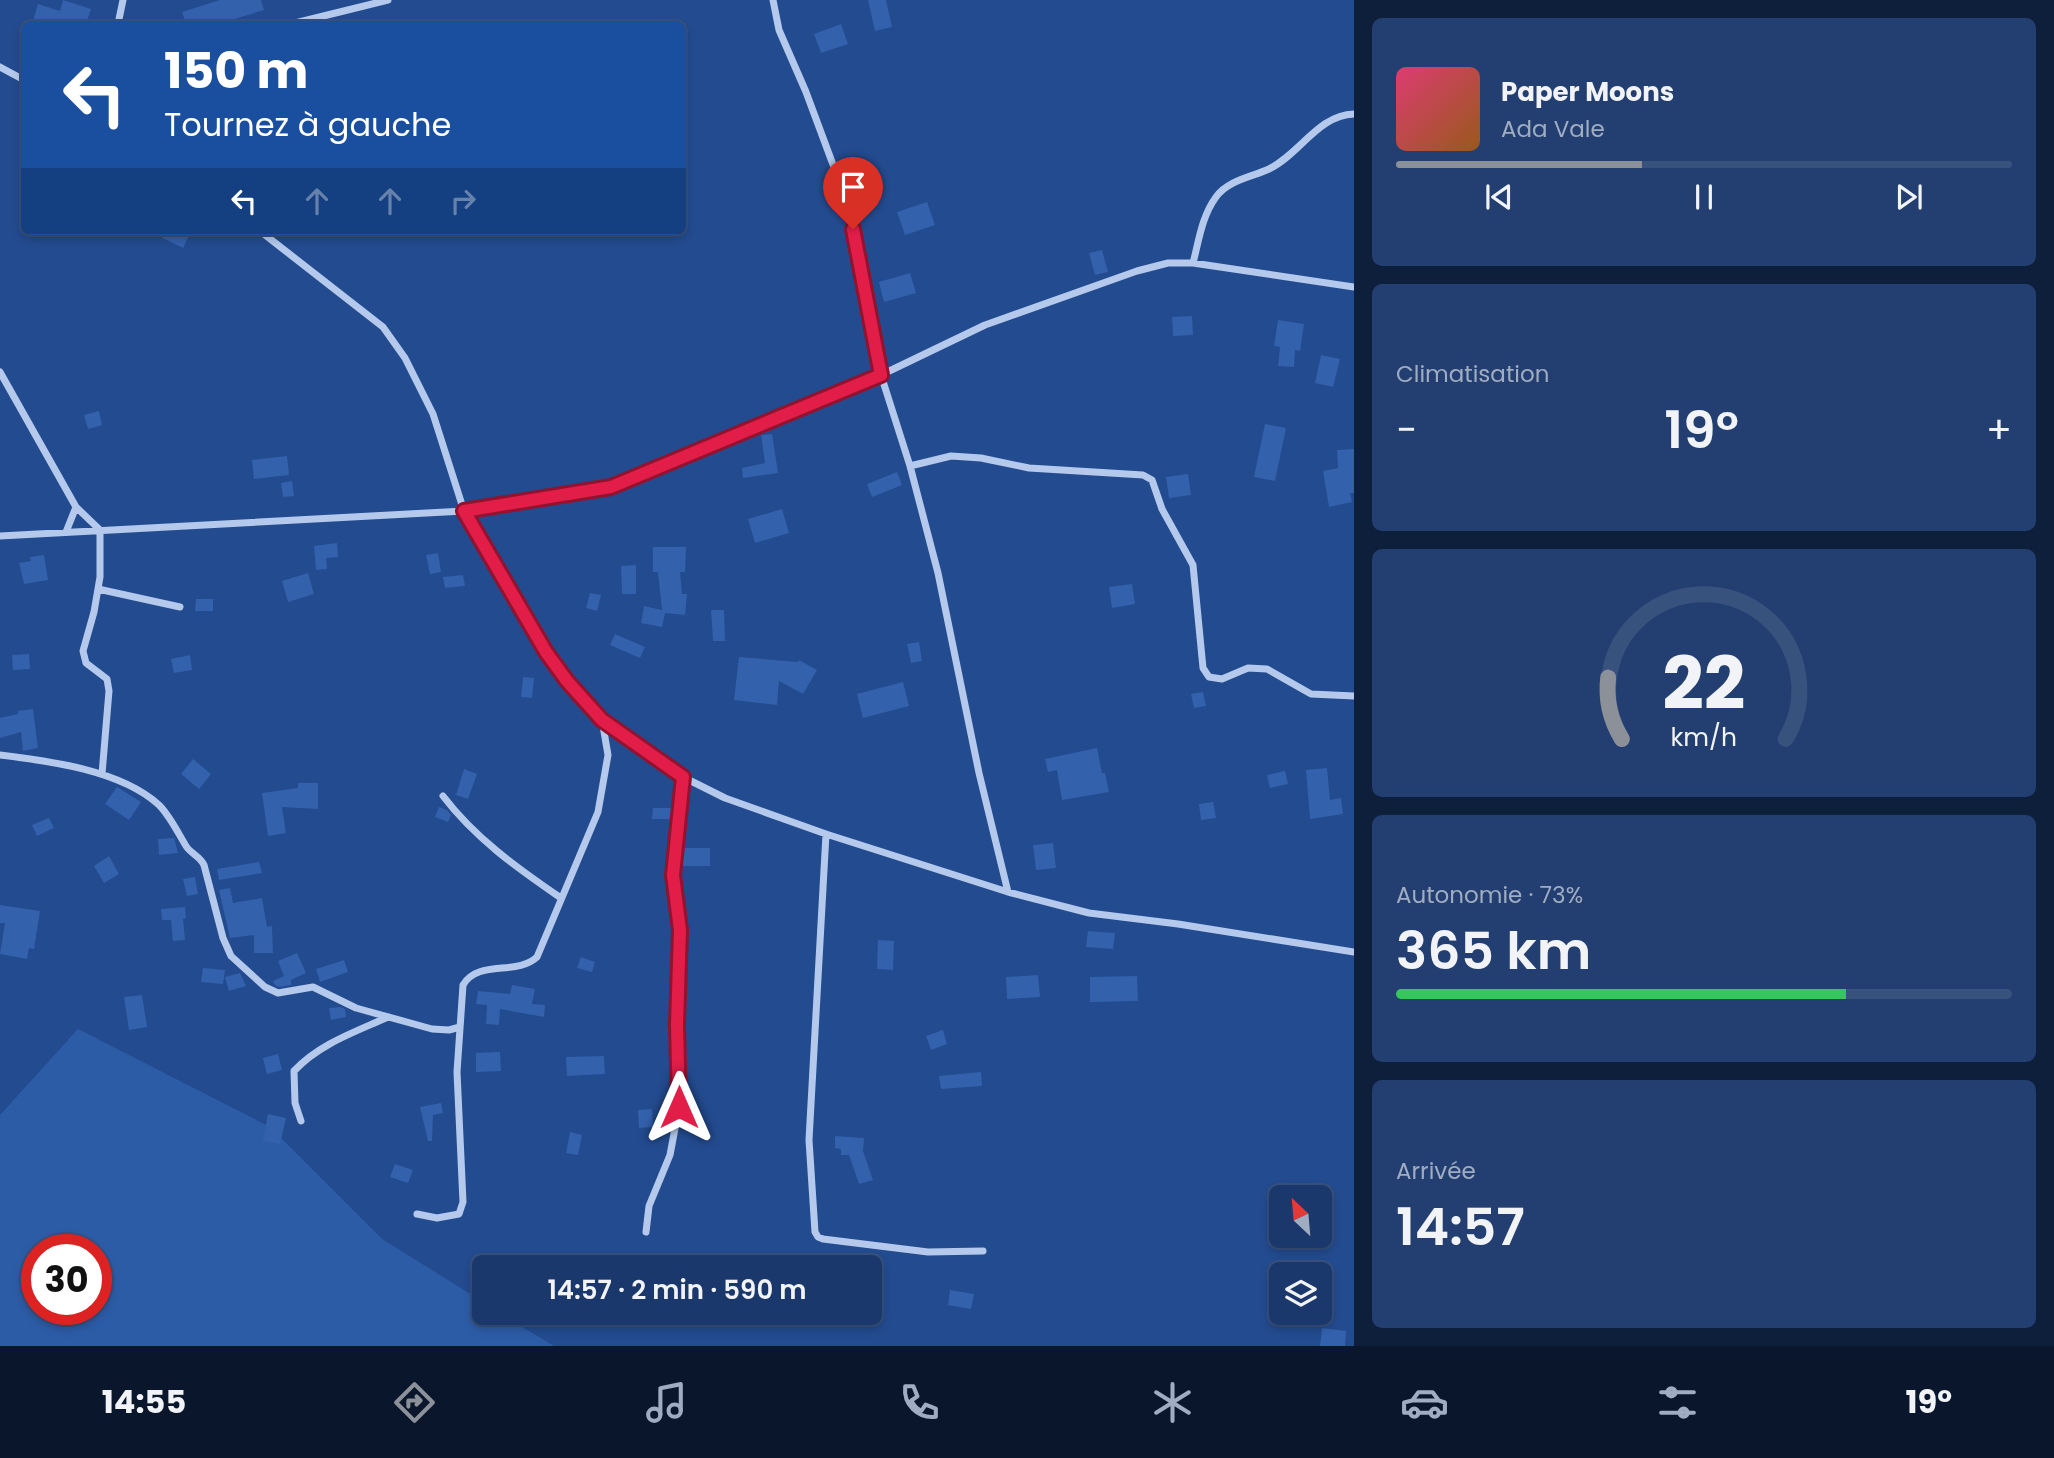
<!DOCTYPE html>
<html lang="fr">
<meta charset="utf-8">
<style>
:root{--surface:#1a386b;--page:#233f71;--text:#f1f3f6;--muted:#9facc1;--line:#38527e;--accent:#8c9099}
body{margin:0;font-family:Poppins,sans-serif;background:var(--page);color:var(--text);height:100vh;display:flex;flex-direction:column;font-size:26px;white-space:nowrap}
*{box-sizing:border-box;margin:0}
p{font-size:23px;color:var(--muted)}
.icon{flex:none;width:38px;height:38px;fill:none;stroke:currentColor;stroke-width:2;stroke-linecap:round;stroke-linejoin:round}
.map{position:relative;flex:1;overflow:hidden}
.side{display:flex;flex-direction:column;gap:18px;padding:18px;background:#0e1f3b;width:700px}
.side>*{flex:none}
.guide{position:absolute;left:21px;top:21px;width:665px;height:214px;border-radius:10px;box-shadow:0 4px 10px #0003,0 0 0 2px var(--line);background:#1a4fa0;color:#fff;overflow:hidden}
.needle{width:46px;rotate:334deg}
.buttons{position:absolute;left:1269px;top:1185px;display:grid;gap:14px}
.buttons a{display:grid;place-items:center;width:63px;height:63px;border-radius:10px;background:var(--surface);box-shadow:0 4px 10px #0003,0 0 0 2px var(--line);font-size:35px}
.speed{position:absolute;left:21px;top:1234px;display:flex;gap:14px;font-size:35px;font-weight:700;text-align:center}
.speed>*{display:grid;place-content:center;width:91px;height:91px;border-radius:50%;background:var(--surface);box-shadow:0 4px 10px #0003,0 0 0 2px var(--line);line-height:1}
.speed .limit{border:10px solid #d22;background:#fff;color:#111}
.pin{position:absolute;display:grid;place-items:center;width:60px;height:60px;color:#fff;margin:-72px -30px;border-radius:50% 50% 50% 0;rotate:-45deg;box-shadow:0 0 7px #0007}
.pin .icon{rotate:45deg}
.me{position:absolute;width:77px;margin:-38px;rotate:0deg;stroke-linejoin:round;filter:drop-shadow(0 0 5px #0008)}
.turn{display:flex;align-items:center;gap:24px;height:147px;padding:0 28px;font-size:32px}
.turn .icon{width:91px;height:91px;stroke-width:2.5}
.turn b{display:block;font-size:49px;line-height:60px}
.lanes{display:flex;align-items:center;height:66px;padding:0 28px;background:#0003;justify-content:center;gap:35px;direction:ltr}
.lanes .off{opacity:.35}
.big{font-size:52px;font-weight:600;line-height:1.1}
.side .tile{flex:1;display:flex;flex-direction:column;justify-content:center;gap:10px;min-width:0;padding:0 24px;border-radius:10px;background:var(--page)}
.side .dial{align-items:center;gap:0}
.dial svg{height:182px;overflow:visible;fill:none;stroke:var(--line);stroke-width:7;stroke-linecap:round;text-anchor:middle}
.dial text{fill:var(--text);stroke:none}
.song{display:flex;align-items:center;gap:21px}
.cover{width:84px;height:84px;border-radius:10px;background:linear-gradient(135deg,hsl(340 70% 55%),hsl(30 70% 35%))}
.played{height:7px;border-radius:4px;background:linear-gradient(90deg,var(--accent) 40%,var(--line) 40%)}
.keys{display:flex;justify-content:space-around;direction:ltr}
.heat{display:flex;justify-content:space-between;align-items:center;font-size:38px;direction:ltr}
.charge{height:10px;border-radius:5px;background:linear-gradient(90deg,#34c759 73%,var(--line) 0)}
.trip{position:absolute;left:472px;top:1255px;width:410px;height:70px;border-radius:10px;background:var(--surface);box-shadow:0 4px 10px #0003,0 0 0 2px var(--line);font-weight:600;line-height:70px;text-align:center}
.menu{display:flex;height:112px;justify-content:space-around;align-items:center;background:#0a162b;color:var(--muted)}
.menu .icon{width:49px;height:49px}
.menu .current{color:var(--accent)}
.menu b{font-size:32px;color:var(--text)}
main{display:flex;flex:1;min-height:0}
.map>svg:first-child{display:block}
.green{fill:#2d5ca7;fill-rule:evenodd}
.building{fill:#3361ac}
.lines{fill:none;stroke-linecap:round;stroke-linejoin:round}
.minor{stroke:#b4c9ec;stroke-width:7}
.route-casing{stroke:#92132f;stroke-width:18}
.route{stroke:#e11d48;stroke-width:12}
</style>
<main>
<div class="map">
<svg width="1354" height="1346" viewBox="0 0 1354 1346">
<rect width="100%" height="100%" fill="#234b8f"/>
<path class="green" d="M78,1029L270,1127L382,1239L485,1303V1312L499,1313L554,1346H0V1115ZM37,1250H96V1309H37Z"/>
<path class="building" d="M63,0L91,9L86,24H32L38,4L60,11Z
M220,0H261L264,10L222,23L186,24L182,12Z
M868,0H886L892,27L875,31Z
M841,24L848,44L821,53L814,34Z
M927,202L935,225L905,235L897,212Z
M149,231H191L183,248Z
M1102,250L1108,272L1095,275L1089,253Z
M910,273L916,293L884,302L879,282Z
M1192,316L1193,335L1173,336L1172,317Z
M1278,320L1304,324L1300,351L1295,350L1294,367L1278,366L1280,347L1274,346Z
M1321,355L1340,359L1333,387L1315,383Z
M99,411L102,425L88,429L84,415Z
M1265,424L1286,428L1275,481L1254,477Z
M772,434L778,473L743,478L742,468L765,463L761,435Z
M1354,449V493H1350L1352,502L1329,507L1323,471L1338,468L1337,450Z
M287,456L289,475L254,479L252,460Z
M897,472L902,485L872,497L867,484Z
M1188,474L1191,495L1169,498L1166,477Z
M292,481L294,496L283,497L281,483Z
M782,509L789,533L755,543L748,519Z
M337,543L338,557L326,558L327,569L316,570L314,546Z
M653,547H686L685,572H680L682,594H687L685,615L665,613L662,627L641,623L644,606L662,610L658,572H653Z
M438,553L441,572L430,574L426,555Z
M44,555L48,580L24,584L19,563L31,561L30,557Z
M636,565V594H622L621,566Z
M308,573L314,594L288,602L282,581Z
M463,575L465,586L445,588L443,577Z
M1132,584L1135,604L1112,608L1109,587Z
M590,593L601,595L597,611L586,608Z
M196,599H213V611H195Z
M711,610H724L725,641H713Z
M615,634L645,647L640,658L610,645Z
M919,642L922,661L911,663L907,644Z
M29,654L30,669L13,670L12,655Z
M190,655L192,670L174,673L171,659Z
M739,657L798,662L799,660L817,670L803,694L779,681L777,705L734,700Z
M523,677L534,678L532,698L521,697Z
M903,682L909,706L863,718L857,694Z
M1203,692L1206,706L1194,708L1191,694Z
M33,709L38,748L23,751L21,732L0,738V718L18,714V711Z
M1097,748L1102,773H1105L1109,792L1062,800L1057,770L1048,772L1045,759Z
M193,759L211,774L199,789L181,774Z
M1327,768L1330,800L1341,798L1343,814L1310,819L1306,770Z
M464,769L477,774L468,799L456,795Z
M1285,771L1288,784L1270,788L1267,775Z
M298,783H318V809L282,807L286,833L268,836L262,793L298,788Z
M117,787L141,802L129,820L105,804Z
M1213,802L1216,818L1201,820L1199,804Z
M439,807L447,810L451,815L448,822L435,817Z
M653,808H674L673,819H652Z
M49,818L54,828L37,836L32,825Z
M174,838L178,853L159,855L158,839Z
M1053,843L1056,868L1036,870L1033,845Z
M682,848H710V866H682Z
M109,856L119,874L104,883L94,866Z
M259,862L262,873L219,880L217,869Z
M195,877L198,894L187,896L183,879Z
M230,888L233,903L262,898L267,927L272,926L273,953H254V935L230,938L219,890Z
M0,905L40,911L34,949L29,948L27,959L0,954L5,923H0Z
M185,907L186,918L183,919L185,940L173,941L171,920H162L161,909Z
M1088,931L1115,933L1113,949L1086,947Z
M878,940L894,941L893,970L877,969Z
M297,953L306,973L291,980V985L279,987L275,985L273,981L284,976L278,961Z
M581,957L595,962L592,972L577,968Z
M344,960L348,972L320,982L316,969Z
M203,968L225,970L223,984L201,982Z
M240,973L246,986L229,991L225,977Z
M1038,975L1040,997L1007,999L1006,977Z
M1137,976L1138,1001L1090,1002V977Z
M512,985L535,989L532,1004L545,1005L544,1017L500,1009L499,1025L486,1024L487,1005L476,1004L478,991L510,994Z
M142,995L147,1027L129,1030L124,997Z
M340,1007L345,1009L346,1017L331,1020L329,1008Z
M943,1030L947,1044L931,1050L926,1036Z
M500,1052L501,1071L476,1072V1053Z
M278,1054L282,1070L267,1074L263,1058Z
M604,1056L605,1074L567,1076L566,1057Z
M981,1072L982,1086L941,1089L939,1076Z
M441,1103L443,1113L433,1115L432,1141H428L420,1107Z
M652,1109L653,1127L639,1128L638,1110Z
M268,1114L286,1118L280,1144L263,1141Z
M570,1132L582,1135L578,1155L566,1153Z
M835,1136L864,1138L863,1151L873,1180L859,1184L849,1155H841V1149L835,1148Z
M395,1164L413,1170L408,1183L390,1177Z
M637,1254H661V1267H637Z
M950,1290L974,1294L971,1309L948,1305Z
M1322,1328L1346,1331L1345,1346H1320Z"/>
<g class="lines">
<path class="minor" d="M773,0L779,30L806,92L848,205L881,375L910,466L938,573L979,773L1008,892
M118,24L123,0
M291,24L388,0
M0,67L24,80
M260,231L383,327L405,358L433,414L464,511L546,652L567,681L602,720L683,777L725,798L826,834L1008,892L1089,913L1178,924L1354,952
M1193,263C1199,240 1202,216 1216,197C1228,180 1252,177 1269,169C1300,154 1318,115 1354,114
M0,372L76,507L100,530V577L94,612L83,651L86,663L107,679L109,691L102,774
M910,466L951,456L981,458L1029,468L1143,475L1152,480L1162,509L1193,565L1203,668L1209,677L1222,679L1248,668L1267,669L1311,694L1354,696
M66,532L76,507
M0,536L464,511L611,487L881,375L985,325L1137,271L1168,263H1193L1354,287
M98,589L180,607
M0,755C49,761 121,770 159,805C170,816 178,833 186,846C191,854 200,856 204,865L223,938L231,956L265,987L278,993L313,987L356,1008L432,1029L449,1030L460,1027
M443,796C475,838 517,868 561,898
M826,834L809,1140L815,1232L818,1237L823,1239L928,1252L983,1251
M301,1121L295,1103L294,1071C319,1044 355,1032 388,1017
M417,1214L437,1218L459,1214L463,1202L457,1072L463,985C478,959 517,976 537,957L598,812L608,755L602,720
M646,1232L649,1206L670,1155L679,1107L677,1025L680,930L673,875L683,777"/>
</g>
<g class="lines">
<defs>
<path id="route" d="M679,1107L677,1025L680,930L673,875L683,777L602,720L567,681L546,652L464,511L611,487L881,375L853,229"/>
</defs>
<use href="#route" class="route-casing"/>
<use href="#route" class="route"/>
</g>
</svg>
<div class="buttons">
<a><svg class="needle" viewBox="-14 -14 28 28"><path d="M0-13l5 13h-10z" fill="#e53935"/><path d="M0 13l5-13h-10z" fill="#9facc1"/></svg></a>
<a><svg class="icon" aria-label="layers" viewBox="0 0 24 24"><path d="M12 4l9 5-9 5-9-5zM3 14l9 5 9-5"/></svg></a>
</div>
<div class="speed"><div class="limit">30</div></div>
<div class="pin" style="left:853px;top:229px;background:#d93025"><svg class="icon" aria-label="arrive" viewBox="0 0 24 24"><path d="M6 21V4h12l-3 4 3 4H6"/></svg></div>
<svg class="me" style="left:679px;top:1107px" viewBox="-20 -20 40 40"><path d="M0-17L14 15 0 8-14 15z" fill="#e11d48" stroke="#fff" stroke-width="4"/></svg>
<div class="trip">14:57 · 2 min · 590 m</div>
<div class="guide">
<div class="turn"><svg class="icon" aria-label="left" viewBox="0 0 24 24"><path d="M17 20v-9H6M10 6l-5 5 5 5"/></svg><div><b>150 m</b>Tournez à gauche</div></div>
<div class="lanes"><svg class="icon" aria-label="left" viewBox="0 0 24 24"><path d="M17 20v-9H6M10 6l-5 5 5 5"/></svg><svg class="icon off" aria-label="ahead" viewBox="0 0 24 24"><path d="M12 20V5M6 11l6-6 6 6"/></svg><svg class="icon off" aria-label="ahead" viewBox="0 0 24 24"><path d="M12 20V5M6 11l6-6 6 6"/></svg><svg class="icon off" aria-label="right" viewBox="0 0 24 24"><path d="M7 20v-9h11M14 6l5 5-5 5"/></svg></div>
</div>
</div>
<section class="side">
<div class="tile">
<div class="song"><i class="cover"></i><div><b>Paper Moons</b><p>Ada Vale</p></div></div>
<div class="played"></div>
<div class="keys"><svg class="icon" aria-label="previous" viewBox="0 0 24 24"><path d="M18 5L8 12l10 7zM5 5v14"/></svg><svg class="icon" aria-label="pause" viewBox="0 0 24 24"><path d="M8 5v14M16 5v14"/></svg><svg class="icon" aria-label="next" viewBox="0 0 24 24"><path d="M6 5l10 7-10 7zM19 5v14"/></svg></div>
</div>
<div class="tile"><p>Climatisation</p>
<div class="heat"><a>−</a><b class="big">19°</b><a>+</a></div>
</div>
<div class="tile dial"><svg viewBox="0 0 100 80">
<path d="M14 69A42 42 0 1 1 86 69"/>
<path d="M14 69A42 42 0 0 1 8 42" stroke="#8c9099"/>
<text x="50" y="56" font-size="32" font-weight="700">22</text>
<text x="50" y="72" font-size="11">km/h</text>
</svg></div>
<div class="tile"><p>Autonomie · 73%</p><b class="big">365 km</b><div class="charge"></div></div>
<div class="tile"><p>Arrivée</p><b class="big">14:57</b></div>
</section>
</main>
<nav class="menu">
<b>14:55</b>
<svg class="icon current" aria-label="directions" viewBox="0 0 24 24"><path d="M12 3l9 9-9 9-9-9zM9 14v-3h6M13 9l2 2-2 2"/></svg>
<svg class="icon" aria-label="music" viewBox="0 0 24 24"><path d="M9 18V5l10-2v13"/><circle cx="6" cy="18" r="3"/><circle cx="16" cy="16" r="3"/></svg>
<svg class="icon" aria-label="phone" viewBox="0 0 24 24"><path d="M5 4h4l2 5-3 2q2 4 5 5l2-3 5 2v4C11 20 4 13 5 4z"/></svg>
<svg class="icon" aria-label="climate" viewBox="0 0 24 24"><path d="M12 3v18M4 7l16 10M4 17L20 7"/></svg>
<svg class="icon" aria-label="car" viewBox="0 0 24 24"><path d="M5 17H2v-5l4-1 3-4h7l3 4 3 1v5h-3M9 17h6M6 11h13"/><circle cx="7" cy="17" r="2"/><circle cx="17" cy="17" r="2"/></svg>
<svg class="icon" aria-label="filters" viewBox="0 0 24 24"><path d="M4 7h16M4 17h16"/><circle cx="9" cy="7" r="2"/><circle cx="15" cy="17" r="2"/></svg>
<b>19°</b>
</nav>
